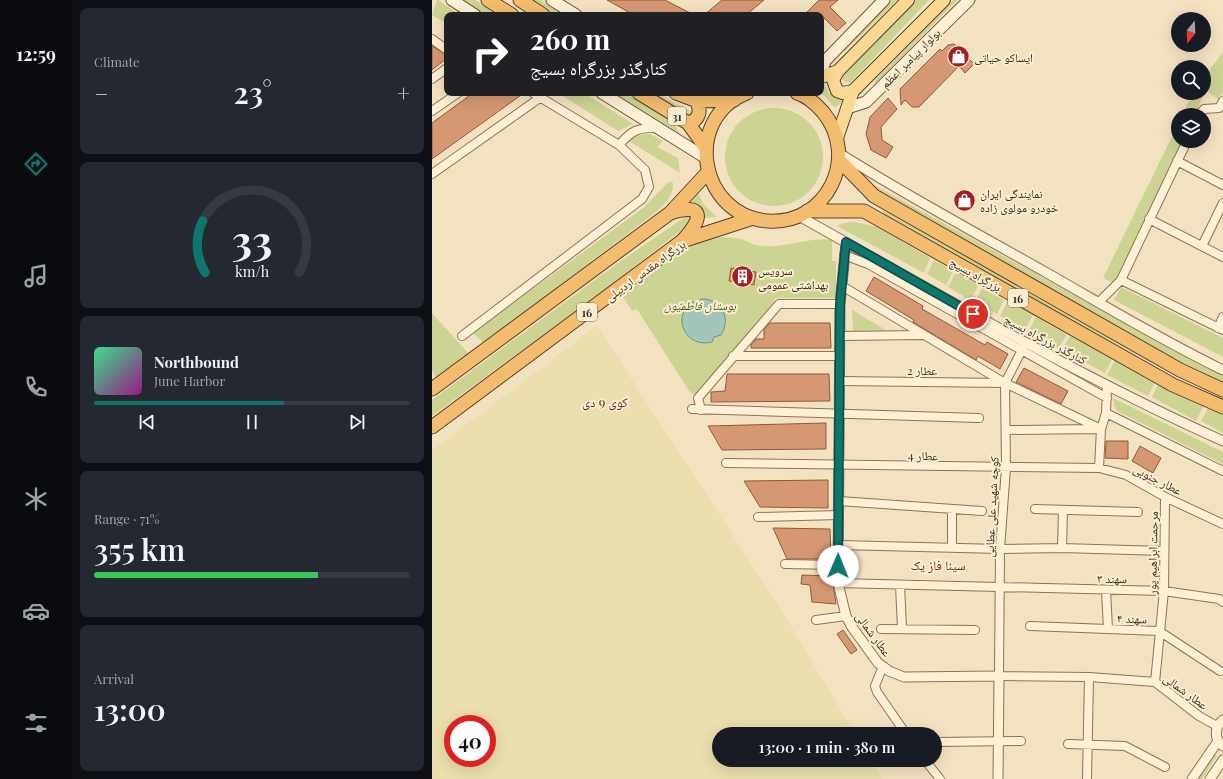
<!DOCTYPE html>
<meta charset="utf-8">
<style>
:root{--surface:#171b24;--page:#242831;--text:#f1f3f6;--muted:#9ea1a6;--line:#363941;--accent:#0f766e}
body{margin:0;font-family:"Playfair Display","Noto Naskh Arabic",serif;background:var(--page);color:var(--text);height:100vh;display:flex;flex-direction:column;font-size:15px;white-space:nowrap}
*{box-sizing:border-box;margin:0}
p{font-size:13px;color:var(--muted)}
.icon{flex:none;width:22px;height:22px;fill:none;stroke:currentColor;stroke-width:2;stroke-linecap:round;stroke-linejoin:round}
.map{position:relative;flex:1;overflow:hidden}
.details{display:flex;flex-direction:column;gap:8px;padding:8px;background:#0d0f14;width:360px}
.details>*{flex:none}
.top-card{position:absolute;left:12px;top:12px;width:380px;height:84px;border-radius:8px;box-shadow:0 4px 16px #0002;background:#202124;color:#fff;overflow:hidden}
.needle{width:26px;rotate:198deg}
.tools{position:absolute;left:739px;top:12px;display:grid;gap:8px}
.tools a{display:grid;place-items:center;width:40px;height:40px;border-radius:50%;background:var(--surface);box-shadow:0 4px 16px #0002;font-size:20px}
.speed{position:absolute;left:12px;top:715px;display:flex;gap:8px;font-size:20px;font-weight:700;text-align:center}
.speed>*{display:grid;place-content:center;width:52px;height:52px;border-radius:50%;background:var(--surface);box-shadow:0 4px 16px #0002;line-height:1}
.speed .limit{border:6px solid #d22;background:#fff;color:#111}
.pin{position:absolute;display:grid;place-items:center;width:34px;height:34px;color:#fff;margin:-17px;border:2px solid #fff;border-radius:50%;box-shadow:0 1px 4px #0007}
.me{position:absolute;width:44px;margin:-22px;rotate:1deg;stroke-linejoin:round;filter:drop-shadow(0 0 3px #0008)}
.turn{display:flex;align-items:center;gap:14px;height:84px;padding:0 20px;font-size:18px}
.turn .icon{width:52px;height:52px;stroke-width:2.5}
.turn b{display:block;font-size:28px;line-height:34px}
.big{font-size:30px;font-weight:600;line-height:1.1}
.details .tile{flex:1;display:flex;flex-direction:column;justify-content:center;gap:6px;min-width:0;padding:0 14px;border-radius:8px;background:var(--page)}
.details .dial{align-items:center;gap:0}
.dial svg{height:104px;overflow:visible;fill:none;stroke:var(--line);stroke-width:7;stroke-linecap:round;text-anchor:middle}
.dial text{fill:var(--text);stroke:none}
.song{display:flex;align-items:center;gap:12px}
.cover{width:48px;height:48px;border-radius:6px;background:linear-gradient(135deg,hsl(150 70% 55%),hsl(310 70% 35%))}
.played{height:4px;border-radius:2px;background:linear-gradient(90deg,var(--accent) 60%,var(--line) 60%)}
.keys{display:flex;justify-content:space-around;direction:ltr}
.heat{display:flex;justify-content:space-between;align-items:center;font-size:22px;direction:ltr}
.charge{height:6px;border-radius:3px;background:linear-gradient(90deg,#34c759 71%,var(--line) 0)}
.trip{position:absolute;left:280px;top:727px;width:230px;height:40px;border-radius:20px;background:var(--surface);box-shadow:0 4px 16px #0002;font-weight:600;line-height:40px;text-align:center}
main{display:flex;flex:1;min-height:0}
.dock{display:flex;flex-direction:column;width:72px;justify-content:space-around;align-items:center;background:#090b0e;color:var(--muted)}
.dock .icon{width:28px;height:28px}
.dock .current{color:var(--accent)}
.dock b{font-size:18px;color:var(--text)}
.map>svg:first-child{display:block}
.farmland{fill:#eadead;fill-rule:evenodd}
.green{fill:#cdd393}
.water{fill:#a4c5ba;stroke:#699488}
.building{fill:#d69872;stroke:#915938}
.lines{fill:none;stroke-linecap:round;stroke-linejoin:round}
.minor-casing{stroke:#8f7256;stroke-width:10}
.tertiary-casing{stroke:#8f7256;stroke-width:11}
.secondary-casing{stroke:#705339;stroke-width:13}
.primary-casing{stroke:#5c402a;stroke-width:14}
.trunk-casing{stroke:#5c402a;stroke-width:15}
.minor{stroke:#fdf0d5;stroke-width:8}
.tertiary{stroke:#fdf0d5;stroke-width:9}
.secondary{stroke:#fdf0d5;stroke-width:11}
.primary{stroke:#fbd894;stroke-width:12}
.trunk{stroke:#f4bc6e;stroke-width:13}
.route-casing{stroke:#0a4d48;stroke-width:10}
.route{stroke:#0f766e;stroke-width:7}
.labels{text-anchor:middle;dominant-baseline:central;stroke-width:4;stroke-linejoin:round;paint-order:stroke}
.shield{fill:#f9edd1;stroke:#756552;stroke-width:1}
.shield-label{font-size:11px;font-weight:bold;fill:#3d2b1c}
.poi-label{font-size:12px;fill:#3d2b1c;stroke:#f9edd1;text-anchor:start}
.street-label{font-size:12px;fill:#3d2b1c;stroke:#f9edd1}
.park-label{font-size:12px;font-style:italic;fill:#4e5b20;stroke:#f9edd1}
.neighbourhood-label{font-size:13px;fill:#6e2616;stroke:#f9edd1}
</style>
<main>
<nav class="dock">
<b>12:59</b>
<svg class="icon current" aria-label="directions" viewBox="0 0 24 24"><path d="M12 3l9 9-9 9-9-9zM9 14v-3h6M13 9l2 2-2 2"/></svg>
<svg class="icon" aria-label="music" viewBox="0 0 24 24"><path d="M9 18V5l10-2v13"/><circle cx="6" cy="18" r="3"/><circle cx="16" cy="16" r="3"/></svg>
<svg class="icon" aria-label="phone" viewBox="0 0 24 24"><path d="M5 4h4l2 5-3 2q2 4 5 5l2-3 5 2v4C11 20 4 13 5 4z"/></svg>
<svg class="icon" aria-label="climate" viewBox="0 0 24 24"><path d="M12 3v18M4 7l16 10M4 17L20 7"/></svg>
<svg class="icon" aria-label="car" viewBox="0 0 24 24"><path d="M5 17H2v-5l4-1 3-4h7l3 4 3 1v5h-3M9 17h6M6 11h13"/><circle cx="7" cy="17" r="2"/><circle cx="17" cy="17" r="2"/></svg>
<svg class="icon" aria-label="filters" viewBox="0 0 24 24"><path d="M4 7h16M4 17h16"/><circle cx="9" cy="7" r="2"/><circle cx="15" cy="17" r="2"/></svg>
</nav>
<section class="details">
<div class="tile"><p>Climate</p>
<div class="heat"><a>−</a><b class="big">23°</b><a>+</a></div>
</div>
<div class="tile dial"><svg viewBox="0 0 100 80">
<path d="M14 69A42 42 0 1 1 86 69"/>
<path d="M14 69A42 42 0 0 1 12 29" stroke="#0f766e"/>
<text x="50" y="56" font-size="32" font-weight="700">33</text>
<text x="50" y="72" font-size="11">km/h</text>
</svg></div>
<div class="tile">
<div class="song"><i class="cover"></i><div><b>Northbound</b><p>June Harbor</p></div></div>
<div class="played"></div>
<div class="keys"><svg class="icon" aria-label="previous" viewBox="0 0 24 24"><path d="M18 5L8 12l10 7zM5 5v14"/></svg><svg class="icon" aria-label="pause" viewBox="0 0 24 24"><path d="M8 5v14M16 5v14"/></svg><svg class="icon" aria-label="next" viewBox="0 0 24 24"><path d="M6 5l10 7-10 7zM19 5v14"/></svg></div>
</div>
<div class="tile"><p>Range · 71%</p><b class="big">355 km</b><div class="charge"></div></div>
<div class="tile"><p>Arrival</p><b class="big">13:00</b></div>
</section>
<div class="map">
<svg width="791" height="779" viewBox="0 0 791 779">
<rect width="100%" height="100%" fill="#f3e2c0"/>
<path class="farmland" d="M165,326L350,611L423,734H287V760H439L450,779H0V450ZM21,724H55V758H21Z"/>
<path class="green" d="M5,0H6L28,15H15V24L0,15Z
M27,0H43L67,15H49Z
M100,0H109L132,15H123Z
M460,0H465L412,52V50Z
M484,0H497L418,83L411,81V75Z
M521,0H525L445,83H442L443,80Z
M791,52V92L786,100L772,88V77Z
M392,83L397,93L411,99V102L403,107L401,106L389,92V86Z
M126,93H152L201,124L186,131Z
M178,93H195L242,122L248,135Z
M219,93H225L262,113L260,116Z
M761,93L772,94L763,115H750Z
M293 157a49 49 0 1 1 98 0a49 49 0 1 1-98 0Z
M746,124V141H750L682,283L671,278Z
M212,134H218L231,141L225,147L246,158L248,173L197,141V139Z
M431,179L754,356L791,374V382L751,363L460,205Z
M238,181L241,183C242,197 230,207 220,215L52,343L41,333L211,208C217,203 234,183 238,181Z
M265,191L272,205L285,217L272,218L259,203Z
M451,210L791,393V398L723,365L646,323L451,214Z
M256,215L260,217V221L253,227L180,284L0,416V400L186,263Z
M423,222L445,227L498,258L492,273L405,226L412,223Z
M283,237C292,238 306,236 314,241C320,244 325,246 332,246C353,248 382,236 400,240V261H404V298H343L338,309L265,393L261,394L257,391L205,309L200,311L189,294C215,275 251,240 283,237Z
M502,260L521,271L514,285L495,274Z
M524,272L547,285L538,300L516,287Z
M689,287L791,338V357L682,300Z
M550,288L572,300L565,314L543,302Z
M576,301L601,315L593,330L568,316Z
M420,310L457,332L421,331Z
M0,313L36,353L4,378L0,371Z
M604,317L635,335L626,348L596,332Z
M638,336L680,359L673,373L630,350Z
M683,360L723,382L716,396L675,375Z
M727,382L772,405L764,421L720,397Z
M681,398L791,452V464L685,411L682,405Z
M776,408L791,415V433L769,421Z
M781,754L785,756L770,779H764Z"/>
<path class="water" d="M269,299C289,298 300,318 289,335L282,337L280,342C255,349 238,318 260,302L266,303Z"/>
<path class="building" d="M175,0H233L262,15H202Z
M290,0H332L314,15H272Z
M387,0H406L398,7L414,23L405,31L389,15H372Z
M522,44L542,64L533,73L527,66L487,107H480L473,100L469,105L468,89L508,49L510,51L516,45Z
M0,46L15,55V58L0,70Z
M41,93H92L0,159V123Z
M456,98L465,109L449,127L450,140L461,147L454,158L439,150L434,134L438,117Z
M299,268L324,272L322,285L297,281Z
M442,277L491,306L490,309L553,345L555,342L576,354L568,369L546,356L544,360L481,322L482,320L434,291Z
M338,323H398L399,348H319V345L324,339H332V330Z
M592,368L636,391L629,404L584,382Z
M295,374H397L398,401L279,402V392L293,391Z
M394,423V449L290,450L276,426Z
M674,441H696V459L673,458Z
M708,446L729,458L721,473L700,461Z
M396,480V508L328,507L312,481Z
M341,528L398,529L399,559H355Z
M370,575L400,576L404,604L380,602L378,585L369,584Z
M411,630L425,650L419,654L405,634Z"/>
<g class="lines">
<defs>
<path id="minor" d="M0,39L15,50
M0,79L15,68
M0,111L26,93
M767,115L772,109L787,108L791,101
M187,145C199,131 206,127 225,128
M745,161L791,185
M0,174L109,97
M717,219L791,257
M770,246L791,203
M412,255L436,264L675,398
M689,280L791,330
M410,286L573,383L669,429
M667,302L689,280L755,141
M786,328L791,317
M30,336L210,199L217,187L213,170L187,145L101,93
M408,336L491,335
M593,344L573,383L574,468L568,549L567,676L657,677L723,682L767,716L785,726
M301,356H408
M408,381L572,383
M260,409L547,418
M269,410L266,398L347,304H408
M674,413L791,471
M574,430L666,429
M294,463L667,468L694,475L733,497L791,524
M667,468L669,429L674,413L675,387
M407,501L550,511
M603,509L706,512
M326,517L407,515
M407,545L568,549L630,548L731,551
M520,547V510
M630,548L631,510
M353,564L407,565
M406,583L732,591L787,599L791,602
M468,585L470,628
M674,590L676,629
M384,620L414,616
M598,626L727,631L788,671
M449,629L543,630
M451,666L443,686L445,692L474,734
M723,682L732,591L733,497
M503,742L589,741
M636,744L693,746L733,767
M493,760L508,779
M655,779L657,677"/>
<path id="tertiary" d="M407,153C475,196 546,234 615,273C673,306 731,341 791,370
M367,216C506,294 644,375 791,441
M414,243L408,304L406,583L414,616L420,627L446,663L457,671L472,677L567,676L566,779
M791,720C782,727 782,739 791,746
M760,779L786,741
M778,779L791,760"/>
<path id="secondary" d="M20,0L43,15
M120,0L144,15
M389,74L393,61L452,0
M170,93L274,158
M415,108L434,102L537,0"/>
<path id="primary" d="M406,71L401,80L405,91L411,93L421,91
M389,77L406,71L476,0
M405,138L421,91L512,0"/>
<path id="trunk" d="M56,0L80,15
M88,0L111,15
M207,93L256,123L274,148
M244,93L265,101L302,100
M315,93C250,118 267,216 336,221C395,225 428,157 391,112C384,104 375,96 365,93
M256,123C268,120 269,111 265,101
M407,160L442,196L748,370L791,390
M375,211H432L741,385L791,407
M238,213C272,202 272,218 251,240
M0,389L238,213L276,172
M0,427L250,241L321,218"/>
</defs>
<use href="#minor" class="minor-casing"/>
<use href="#tertiary" class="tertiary-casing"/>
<use href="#secondary" class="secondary-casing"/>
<use href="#primary" class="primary-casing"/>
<use href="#trunk" class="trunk-casing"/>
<use href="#minor" class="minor"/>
<use href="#tertiary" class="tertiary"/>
<use href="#secondary" class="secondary"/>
<use href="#primary" class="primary"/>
<use href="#trunk" class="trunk"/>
</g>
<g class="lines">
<defs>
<path id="route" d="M406,566L408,304L414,242L541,314"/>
</defs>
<use href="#route" class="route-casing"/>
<use href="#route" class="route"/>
</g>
<defs>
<symbol id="shop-disc" viewBox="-11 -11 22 22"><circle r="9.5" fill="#a51e23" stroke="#f9edd1"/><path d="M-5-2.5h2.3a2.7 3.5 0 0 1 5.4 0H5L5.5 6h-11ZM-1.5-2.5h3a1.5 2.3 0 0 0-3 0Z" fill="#fff"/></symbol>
<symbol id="building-disc" viewBox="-11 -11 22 22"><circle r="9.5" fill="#a51e23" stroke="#f9edd1"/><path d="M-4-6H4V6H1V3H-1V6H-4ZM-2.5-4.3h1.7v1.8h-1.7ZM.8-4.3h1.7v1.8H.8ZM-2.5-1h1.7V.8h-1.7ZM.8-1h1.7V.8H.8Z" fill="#fff"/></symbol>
</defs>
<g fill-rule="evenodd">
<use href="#shop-disc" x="514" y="44" width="25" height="25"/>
<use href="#shop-disc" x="520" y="188" width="25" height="25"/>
<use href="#building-disc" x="298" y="264" width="25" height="25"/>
</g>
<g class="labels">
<g class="shield">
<rect x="236" y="107" width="18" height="18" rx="3"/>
<rect x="576" y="289" width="20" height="18" rx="3"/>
<rect x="145" y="303" width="20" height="18" rx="3"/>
</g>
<g class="shield-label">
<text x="245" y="116">31</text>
<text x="586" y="298">16</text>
<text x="155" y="312">16</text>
</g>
<g class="poi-label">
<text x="542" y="57">ایساکو حیاتی</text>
<text x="548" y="193">نمایندگی ایران<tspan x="548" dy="14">خودرو مولوی زاده</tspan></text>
<text x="326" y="270">سرویس<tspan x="326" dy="14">بهداشتی عمومی</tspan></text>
</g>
<g class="street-label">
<text transform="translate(478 58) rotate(-45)">بولوار پیامبر اعظم</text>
<text transform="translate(213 270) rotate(-36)">بزرگراه مقدس اردبیلی</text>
<text transform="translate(544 274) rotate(29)">بزرگراه بسیج</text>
<text transform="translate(614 339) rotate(28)">کنارگذر بزرگراه بسیج</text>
<text x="490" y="370">عطار 2</text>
<text transform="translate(491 455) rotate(1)">عطار 4</text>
<text transform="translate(726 479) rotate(27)">عطار جنوبی</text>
<text transform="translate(559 507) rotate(-87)">کوچه شهید علی عطایی</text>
<text transform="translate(720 553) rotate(-89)">مرحمت ابراهیم پور</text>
<text transform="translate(680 578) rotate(1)">سهند ۳</text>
<text transform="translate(700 618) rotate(2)">سهند ۴</text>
<text transform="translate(442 634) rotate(54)">عطار شمالی</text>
<text transform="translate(754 691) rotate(36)">عطار شمالی</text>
</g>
<g class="park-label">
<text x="268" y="305">بوستان فاطمیّون</text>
</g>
<g class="neighbourhood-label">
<text x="173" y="401">کوی 9 دی</text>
<text x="506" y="564">سینا فاز یک</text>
</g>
</g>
</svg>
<div class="tools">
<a><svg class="needle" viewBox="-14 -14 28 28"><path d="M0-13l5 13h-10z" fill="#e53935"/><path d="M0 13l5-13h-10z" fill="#9ea1a6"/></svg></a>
<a><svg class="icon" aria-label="search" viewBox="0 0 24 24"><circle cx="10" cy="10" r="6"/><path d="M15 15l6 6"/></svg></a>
<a><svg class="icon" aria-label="layers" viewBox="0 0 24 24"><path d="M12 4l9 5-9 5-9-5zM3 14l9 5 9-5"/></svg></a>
</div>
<div class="speed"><div class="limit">40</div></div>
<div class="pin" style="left:541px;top:314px;background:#d93025"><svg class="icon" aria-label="arrive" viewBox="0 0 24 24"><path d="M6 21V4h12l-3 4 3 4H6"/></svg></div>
<svg class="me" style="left:406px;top:566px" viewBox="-20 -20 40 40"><circle r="19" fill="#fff"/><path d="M0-13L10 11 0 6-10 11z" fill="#0f766e"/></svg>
<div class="trip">13:00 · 1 min · 380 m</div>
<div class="top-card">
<div class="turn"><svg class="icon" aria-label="right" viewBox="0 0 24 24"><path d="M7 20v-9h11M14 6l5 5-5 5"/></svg><div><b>260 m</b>کنارگذر بزرگراه بسیج</div></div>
</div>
</div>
</main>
